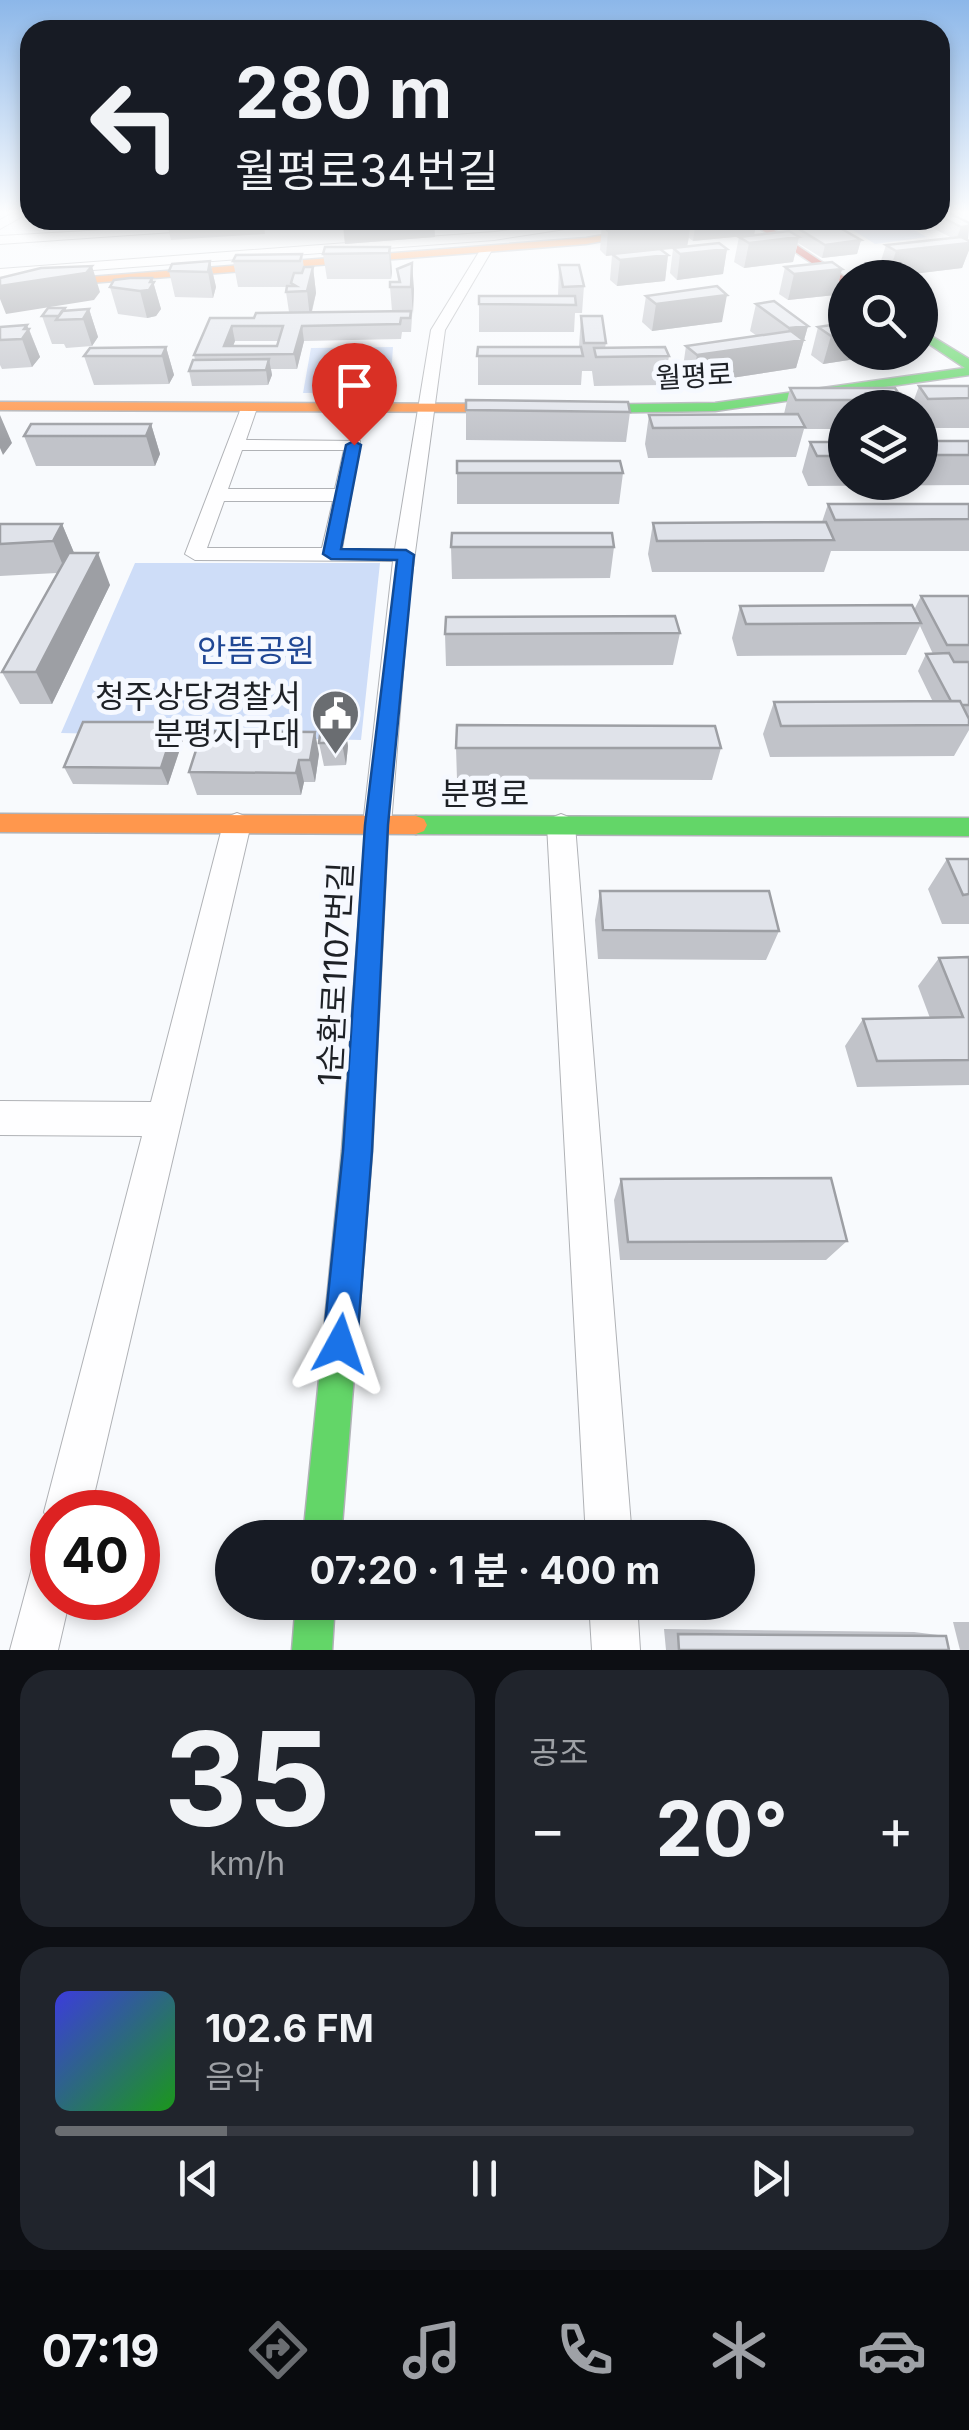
<!DOCTYPE html>
<html lang="ko">
<meta charset="utf-8">
<style>
:root{--surface:#171b24;--page:#20242c;--text:#f1f3f6;--muted:#9ea1a6;--line:#363941;--accent:#6a6d71}
body{margin:0;font-family:Inter,"Noto Sans KR",sans-serif;background:var(--page);color:var(--text);height:100vh;display:flex;flex-direction:column;font-size:38px;white-space:nowrap}
*{box-sizing:border-box;margin:0}
p{font-size:32px;color:var(--muted)}
.icon{flex:none;width:55px;height:55px;fill:none;stroke:currentColor;stroke-width:2;stroke-linecap:round;stroke-linejoin:round}
.map{position:relative;height:1650px;overflow:hidden}
.side{display:flex;flex-direction:column;gap:20px;padding:20px;background:#0d0f14;flex:1}
.side>*{flex:none}
.top-card{position:absolute;left:20px;top:20px;width:930px;height:210px;border-radius:30px;box-shadow:0 5px 15px #0003;background:#171b24;color:var(--text);overflow:hidden}
.controls{position:absolute;left:828px;top:260px;display:grid;gap:20px}
.controls a{display:grid;place-items:center;width:110px;height:110px;border-radius:50%;background:var(--surface);box-shadow:0 5px 15px #0003;font-size:50px}
.speed{position:absolute;left:30px;top:1490px;display:flex;gap:20px;font-size:50px;font-weight:700;text-align:center}
.speed>*{display:grid;place-content:center;width:130px;height:130px;border-radius:50%;background:var(--surface);box-shadow:0 5px 15px #0003;line-height:1}
.speed .limit{border:15px solid #d22;background:#fff;color:#111}
.pin{position:absolute;display:grid;place-items:center;width:85px;height:85px;color:#fff;margin:-102px -42px;border-radius:50% 50% 50% 0;rotate:-45deg;box-shadow:0 0 10px #0007}
.pin .icon{rotate:45deg}
.me{position:absolute;width:110px;margin:-55px;rotate:5deg;stroke-linejoin:round;filter:drop-shadow(0 0 8px #0008)}
.turn{display:flex;align-items:center;gap:35px;height:210px;padding:0 50px;font-size:45px}
.turn .icon{width:130px;height:130px;stroke-width:2.5}
.turn b{display:block;font-size:70px;line-height:85px}
.big{font-size:75px;font-weight:700;line-height:1.1}
.side .tile{flex:1;display:flex;flex-direction:column;justify-content:center;gap:15px;min-width:0;padding:0 35px;border-radius:30px;background:var(--page)}
.side .dial{align-items:center;gap:0}
.dial b{font-size:130px;line-height:1}
.song{display:flex;align-items:center;gap:30px}
.cover{width:120px;height:120px;border-radius:15px;background:linear-gradient(135deg,hsl(240 70% 55%),hsl(120 70% 35%))}
.played{height:10px;border-radius:5px;background:linear-gradient(90deg,var(--accent) 20%,var(--line) 20%)}
.keys{display:flex;justify-content:space-around;direction:ltr}
.heat{display:flex;justify-content:space-between;align-items:center;font-size:55px;direction:ltr}
.side .tiles{flex:1;display:grid;gap:20px;grid-template-columns:1fr 1fr}
.tile:last-child{grid-column:span 2}
.trip{position:absolute;left:215px;top:1520px;width:540px;height:100px;border-radius:50px;background:var(--surface);box-shadow:0 5px 15px #0003;font-weight:700;line-height:100px;text-align:center}
.dock{display:flex;height:160px;justify-content:space-around;align-items:center;background:#090b0e;color:var(--muted)}
.dock .icon{width:70px;height:70px}
.dock .current{color:var(--accent)}
.dock b{font-size:45px;color:var(--text)}
.map>svg:first-child{display:block}
.green{fill:#ceddf8}
.lines{fill:none;stroke-linecap:round;stroke-linejoin:round}
.street-casing{stroke:#b0b2b6;stroke-width:2}
.fast-casing{stroke:#b0b2b6;stroke-width:3}
.slow-casing{stroke:#b0b2b6;stroke-width:3}
.jam-casing{stroke:#b0b2b6;stroke-width:3}
.street{fill:#fefeff;fill-rule:evenodd}
.fast{fill:#63d668;fill-rule:evenodd}
.slow{fill:#ff974d;fill-rule:evenodd}
.jam{fill:#b3261e;fill-rule:evenodd}
.wall{fill:#c1c3c9;fill-rule:evenodd}
.shaded-wall{fill:#9d9fa4}
.building{fill:#e0e3ea;stroke:#9d9fa4;stroke-width:2.5;fill-rule:evenodd}
.route{fill:#1a73e8;stroke:#114b97;stroke-width:2.5}
.labels{text-anchor:middle;dominant-baseline:central;stroke-width:10;stroke-linejoin:round;paint-order:stroke}
.far-street-label{font-size:28px;fill:#1e2126;stroke:#f6f9ff}
.park-label{font-size:32px;fill:#204794;stroke:#f6f9ff}
.poi-label{font-size:32px;fill:#1e2126;stroke:#f6f9ff;text-anchor:end}
.street-label{font-size:32px;fill:#1e2126;stroke:#f6f9ff}
</style>
<div class="map">
<svg width="969" height="1650" viewBox="0 0 969 1650">
<rect width="100%" height="100%" fill="#f8fafd"/>
<path class="green" d="M895,220L927,237L875,244L840,222Z
M393,347L390,392L303,393L311,348Z
M135,563H380L361,740L61,733Z"/>
<g class="lines">
<defs>
<path id="street" d="M16,211L30,212L0,229V220Z
M279,220H346L0,244V236Z
M590,220H624L494,240L0,277V269L494,232Z
M482,247L492,250L445,330L409,597L391,825L387,832H367L363,825L393,561L195,560L185,554L241,408L249,403L257,408L246,440L360,441L342,549H395L431,330ZM242,450H344L335,489H228ZM224,501H333L322,548H207Z
M237,813L247,817L251,824L90,1512H52V1529L44,1512L142,1136L0,1135V1101L151,1102L223,824L227,817Z
M561,814L571,818L575,825L632,1538H586L547,825L551,818Z
M52,1551V1598H70L58,1650H10L35,1557Z
M589,1602H637L640,1650H592Z"/>
<path id="fast" d="M920,329L969,359V375L715,411L577,413L570,409L577,405L715,403L965,368L920,338Z
M377,816L385,819L388,825L372,1151L341,1538H303L342,1151L366,825L369,819Z
M416,816L969,818V836L416,834L408,831L405,825L408,819Z
M296,1602H335L332,1650H292Z"/>
<path id="slow" d="M696,220H719L586,244L0,290V284L586,238Z
M0,402L517,404L524,408L517,412L0,410Z
M0,814L416,816L424,819L427,825L424,831L416,834L0,832Z"/>
<path id="jam" d="M747,220H759L846,278L845,285Z"/>
</defs>
<use href="#street" class="street-casing"/>
<use href="#fast" class="fast-casing"/>
<use href="#slow" class="slow-casing"/>
<use href="#jam" class="jam-casing"/>
<use href="#street" class="street"/>
<use href="#fast" class="fast"/>
<use href="#slow" class="slow"/>
<use href="#jam" class="jam"/>
</g>
<path class="wall" d="M940,211L969,223L968,239H964L969,241V250L962,268L888,277L878,270L886,245L952,238L917,220H940Z
M166,220H263L265,234L171,240Z
M342,220H447V222L434,223L435,237L345,244Z
M656,220H757L754,235L693,241L689,238L687,246L727,249L723,274L677,280L670,273L673,249L662,250L668,255L665,281L617,286L610,280L612,255L606,256L600,250L602,225Z
M791,224L861,240L857,254L822,258L798,243L793,262L744,268L734,262L739,237L790,231Z
M390,247L392,272L391,279H327L323,254Z
M302,254L304,268L313,267L316,293L312,312L392,311L390,287L398,282L397,269L414,289L411,332H402L401,339L304,341L297,369H271L272,375L268,385L192,386L189,371L195,360L194,355L210,318H254L289,312L286,292L287,287H238L233,261ZM235,341H278L277,346H233Z
M210,261L216,287L213,298L175,297L169,271Z
M559,265L584,286L582,313H575L574,332H479V296H558Z
M785,267L842,269L835,295L788,300L779,294Z
M152,278L161,309L156,316L147,318L118,314L110,287Z
M646,296L722,322L652,331L642,322Z
M756,304L808,326L796,368L692,384L682,374L686,346L757,336L750,331Z
M89,309L98,337L92,346L66,348L64,344H52L42,316L66,311Z
M581,316L606,343L605,348L669,356L664,385L594,386L592,371H582L581,385H478V347H579Z
M0,327L29,329L40,357L32,367L2,369L0,365Z
M818,327L875,356L823,364L811,355Z
M166,347L174,375L169,384L94,385L84,356Z
M919,386H969V428H920V408H911Z
M790,388L903,400L900,408H845V429H804L796,457L648,458L645,444L649,415L784,414Z
M466,410L630,412L626,442L466,440Z
M151,424L160,454L155,466H36L24,436Z
M920,441H969V485L808,486L802,472L810,442H845V482H920Z
M457,473H623L619,504H457Z
M828,504H969V551H831L824,572H652L648,554L653,523L822,522Z
M0,524H62L74,553L110,585L52,704H20L2,672L57,573L0,576Z
M451,547H614L610,578L452,579Z
M921,596H969V730L954,756L770,757L763,734L774,702H933L918,671L926,654H933L920,626L906,655L737,656L732,638L740,606L914,610Z
M680,633L673,665L446,666L445,634Z
M344,724L348,746L346,765L324,766L319,743Z
M183,740L168,785L73,784L64,767Z
M456,748H721L712,780L457,779Z
M319,754L315,782H304L301,795H197L189,772Z
M947,859H969V924H942L928,889Z
M600,891L779,931L766,960L598,959L595,920Z
M969,957V1085L857,1087L845,1046L863,1019L930,1018L918,986L939,958Z
M621,1179L847,1241L826,1260H620L614,1200Z
M953,1622H969V1650H960Z
M664,1629L914,1632L946,1636L949,1650H666Z"/>
<path class="shaded-wall" d="M343,220H434L435,237L345,244Z
M696,220H757L754,235L693,241Z
M691,223L687,247L606,256L608,231Z
M969,226L968,239L956,240L961,227Z
M799,237L793,262L744,268L749,243Z
M861,240L857,254L822,258L825,245Z
M969,243V250L962,268L888,277L896,251Z
M390,247L392,272L391,279L389,253Z
M727,249L723,274L677,280L680,254Z
M668,255L665,281L617,286L620,260Z
M210,261L216,287L213,298L208,272Z
M412,263L414,289L413,314L411,287Z
M92,266L100,292L94,300L6,314L0,299V286Z
M313,267L316,293L310,318L307,291Z
M842,269L835,295L788,300L794,274Z
M152,278L161,309L156,316L147,318L140,291Z
M727,295L722,322L652,331L656,304Z
M89,309L98,337L92,346L83,319Z
M27,325L40,357L32,367L22,339L24,329Z
M232,326L235,341L230,354L224,346Z
M302,326L304,341L297,369L294,354Z
M808,326L796,368L692,384L697,355L785,343L789,328Z
M845,334V352H876L875,356L823,364L831,336Z
M166,347L174,375L169,384L162,356Z
M269,359L272,375L268,385L266,370Z
M0,415L12,443L3,455L0,448Z
M151,424L160,454L155,466L146,436Z
M62,524L75,555L66,573L53,541Z
M98,553L110,585L52,704L36,672Z
M176,722L183,740L168,785L161,768Z
M344,724L348,746L346,765L342,743Z
M315,732L319,754L315,782L310,760Z
M299,760L304,782L301,795L296,773Z"/>
<path class="building" d="M940,211H945L969,223V226L961,227L940,216Z
M656,220H687L691,223L608,231L602,225Z
M810,220H826L861,240L825,245L791,224Z
M789,231L799,237L749,243L739,237Z
M961,237L969,241V243L896,251L886,245Z
M719,243L727,249L680,254L673,248Z
M325,247H390L389,253L323,254Z
M660,249L668,255L620,260L612,254Z
M302,254L300,261H233L236,255Z
M210,261L208,272L169,271L172,264Z
M832,262L842,269L794,274L785,267Z
M412,263L411,287H390V282H400L397,269Z
M559,265H579L584,286L563,287Z
M92,266L86,273L0,286V278L41,268Z
M304,267H313L307,291L286,292L287,286H296L291,283L294,273H302Z
M130,278H152L150,282H154L149,290L140,291L110,287L114,280Z
M717,286L727,295L656,304L646,296Z
M479,296H575L576,305L479,304Z
M774,301L808,326L789,328L756,304Z
M48,308H65L59,316H42Z
M89,309L83,319L56,320L62,311Z
M411,311L410,318H401L400,324L302,326L294,354L194,355L210,318H254L256,313ZM232,326H283L277,346H224Z
M581,316H602L606,343H584Z
M845,323V334L831,336L818,327Z
M27,325L24,329H29L22,339L0,340V327Z
M791,331L803,340L697,355L686,346Z
M166,347L162,356H84L90,348Z
M478,347H581L583,356H477Z
M665,347L669,356L596,357L594,348Z
M269,359L266,370L189,371L193,360Z
M919,386H969V398L928,399Z
M790,388H895L903,400H796Z
M466,400L628,402L630,412L466,410Z
M798,414L805,427L653,428L649,415Z
M31,424H151L146,436H24Z
M920,441H969V455H920Z
M810,442H845V456H817Z
M457,461H620L623,473H457Z
M828,504H969V519L835,520Z
M826,522L834,540L657,541L653,523Z
M0,524H62L53,541L0,544Z
M452,533H612L614,547H451Z
M69,553H98L36,672H2Z
M921,596H969V645H947Z
M912,605L921,623L746,624L740,606Z
M675,616L680,633L445,634L446,617Z
M949,653L954,662H969V705H962L960,701H951L926,654Z
M960,701L969,719V725L781,726L774,702Z
M322,719L344,724L342,743H319Z
M83,722H176L161,768L64,767Z
M457,725L715,726L721,748H456Z
M215,731L315,732L310,760H299L296,773L189,772L198,744H211Z
M947,859H969V894L963,895Z
M600,891H769L779,931L603,930Z
M969,957V1060L877,1061L863,1019L963,1017L939,958Z
M831,1178L847,1241L628,1242L621,1179Z
M678,1634L946,1636L949,1650H679Z"/>
<linearGradient id="sky" x2="0" y2="1"><stop stop-color="#8cb7e9"/><stop offset="0.48" stop-color="#fcfdfe"/><stop offset="1" stop-color="#fcfdfe" stop-opacity="0"/></linearGradient>
<rect width="969" height="442" fill="url(#sky)"/>
<path class="route" d="M354,441L361,445L341,549L406,550L414,555L388,825L372,1151L357,1344L352,1356L340,1361L328,1356L323,1344L343,1151L365,825L397,560L331,559L323,554L346,445Z"/>
<defs>
<symbol id="civic-pin" viewBox="-11 -11 22 30"><path d="M0 17L-7.5 6A9.5 9.5 0 1 1 7.5 6Z" fill="#6a6d71" stroke="#f6f9ff"/><path d="M-.6-6.5H3V-4.5H.6V-3L4-1V1h2V6H-6V1h2V-1L-.6-3ZM-1.2 2.5V6h2.4V2.5Z" fill="#fff"/></symbol>
</defs>
<g fill-rule="evenodd">
<use href="#civic-pin" x="308" y="686" width="55" height="75"/>
</g>
<g class="labels">
<g class="far-street-label">
<text transform="translate(694 376) rotate(-3)">월평로</text>
</g>
<g class="park-label">
<text x="256" y="650">안뜸공원</text>
</g>
<g class="poi-label">
<text x="301" y="696">청주상당경찰서<tspan x="301" dy="37">분평지구대</tspan></text>
</g>
<g class="street-label">
<text x="485" y="793">분평로</text>
<text transform="translate(335 974) rotate(-87)">1순환로1107번길</text>
</g>
</g>
</svg>
<div class="controls">
<a><svg class="icon" aria-label="search" viewBox="0 0 24 24"><circle cx="10" cy="10" r="6"/><path d="M15 15l6 6"/></svg></a>
<a><svg class="icon" aria-label="layers" viewBox="0 0 24 24"><path d="M12 4l9 5-9 5-9-5zM3 14l9 5 9-5"/></svg></a>
</div>
<div class="speed"><div class="limit">40</div></div>
<div class="pin" style="left:354px;top:445px;background:#d93025"><svg class="icon" aria-label="arrive" viewBox="0 0 24 24"><path d="M6 21V4h12l-3 4 3 4H6"/></svg></div>
<svg class="me" style="left:340px;top:1344px" viewBox="-20 -20 40 40"><path d="M0-17L14 15 0 8-14 15z" fill="#1a73e8" stroke="#fff" stroke-width="4"/></svg>
<div class="trip">07:20 · 1 분 · 400 m</div>
<div class="top-card">
<div class="turn"><svg class="icon" aria-label="left" viewBox="0 0 24 24"><path d="M17 20v-9H6M10 6l-5 5 5 5"/></svg><div><b>280 m</b>월평로34번길</div></div>
</div>
</div>
<section class="side">
<div class="tiles">
<div class="tile dial"><b>35</b><p>km/h</p></div>
<div class="tile"><p>공조</p>
<div class="heat"><a>−</a><b class="big">20°</b><a>+</a></div>
</div>
<div class="tile">
<div class="song"><i class="cover"></i><div><b>102.6 FM</b><p>음악</p></div></div>
<div class="played"></div>
<div class="keys"><svg class="icon" aria-label="previous" viewBox="0 0 24 24"><path d="M18 5L8 12l10 7zM5 5v14"/></svg><svg class="icon" aria-label="pause" viewBox="0 0 24 24"><path d="M8 5v14M16 5v14"/></svg><svg class="icon" aria-label="next" viewBox="0 0 24 24"><path d="M6 5l10 7-10 7zM19 5v14"/></svg></div>
</div>
</div>
</section>
<nav class="dock">
<b>07:19</b>
<svg class="icon current" aria-label="directions" viewBox="0 0 24 24"><path d="M12 3l9 9-9 9-9-9zM9 14v-3h6M13 9l2 2-2 2"/></svg>
<svg class="icon" aria-label="music" viewBox="0 0 24 24"><path d="M9 18V5l10-2v13"/><circle cx="6" cy="18" r="3"/><circle cx="16" cy="16" r="3"/></svg>
<svg class="icon" aria-label="phone" viewBox="0 0 24 24"><path d="M5 4h4l2 5-3 2q2 4 5 5l2-3 5 2v4C11 20 4 13 5 4z"/></svg>
<svg class="icon" aria-label="climate" viewBox="0 0 24 24"><path d="M12 3v18M4 7l16 10M4 17L20 7"/></svg>
<svg class="icon" aria-label="car" viewBox="0 0 24 24"><path d="M5 17H2v-5l4-1 3-4h7l3 4 3 1v5h-3M9 17h6M6 11h13"/><circle cx="7" cy="17" r="2"/><circle cx="17" cy="17" r="2"/></svg>
</nav>
